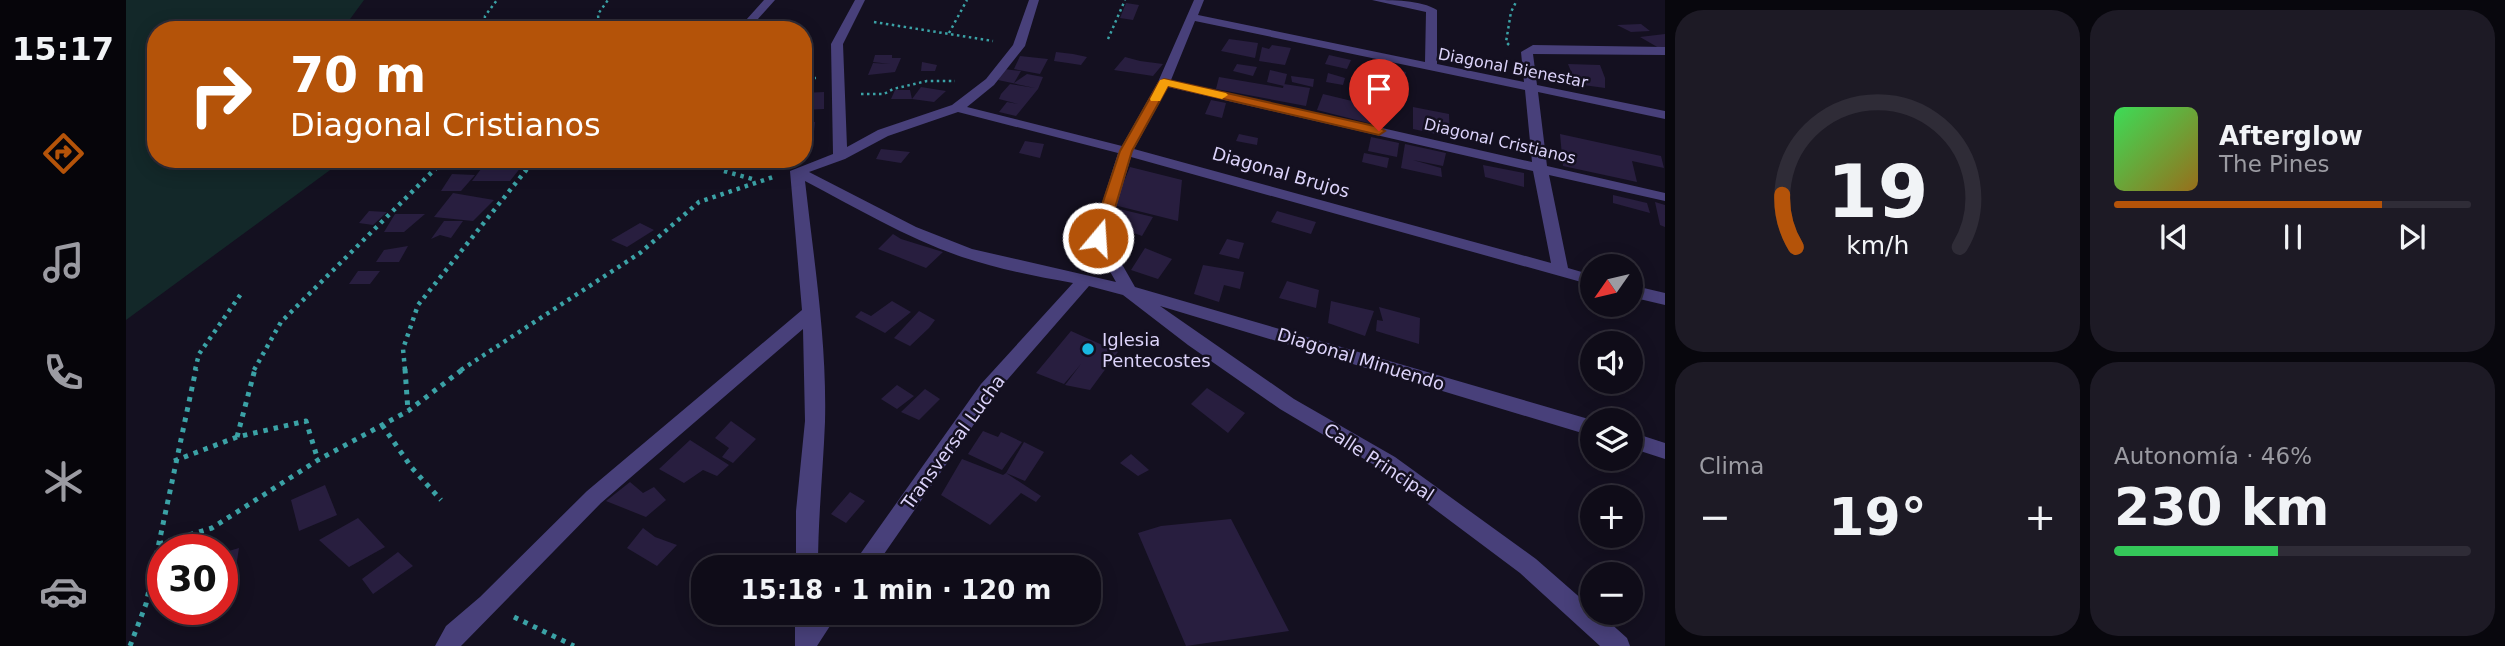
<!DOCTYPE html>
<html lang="es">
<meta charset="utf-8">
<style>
:root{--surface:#0f0c18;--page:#1d1a25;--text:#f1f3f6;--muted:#9b9ba2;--line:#2f2c37;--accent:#b45309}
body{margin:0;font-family:"DejaVu Sans",sans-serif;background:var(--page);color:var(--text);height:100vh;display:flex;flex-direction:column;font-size:26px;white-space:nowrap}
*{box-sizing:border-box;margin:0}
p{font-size:23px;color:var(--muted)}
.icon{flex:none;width:38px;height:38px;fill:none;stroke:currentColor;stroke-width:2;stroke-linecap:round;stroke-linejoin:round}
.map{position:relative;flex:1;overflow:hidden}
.panel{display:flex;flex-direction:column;gap:10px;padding:10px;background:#08070d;width:840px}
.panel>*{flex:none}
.guide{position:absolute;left:21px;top:21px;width:665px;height:147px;border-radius:28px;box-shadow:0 4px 18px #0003,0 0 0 2px var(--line);background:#b45309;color:#fff;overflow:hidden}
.needle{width:46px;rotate:236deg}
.buttons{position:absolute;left:1454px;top:254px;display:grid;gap:14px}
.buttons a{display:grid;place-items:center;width:63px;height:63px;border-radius:50%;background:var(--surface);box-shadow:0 4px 18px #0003,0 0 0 2px var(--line);font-size:35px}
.speed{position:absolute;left:21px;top:534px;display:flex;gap:14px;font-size:35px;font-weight:700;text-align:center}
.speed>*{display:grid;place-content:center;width:91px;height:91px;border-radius:50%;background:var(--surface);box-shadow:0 4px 18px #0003,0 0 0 2px var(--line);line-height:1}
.speed .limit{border:10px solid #d22;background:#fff;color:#111}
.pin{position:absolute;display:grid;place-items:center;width:60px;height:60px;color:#fff;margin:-72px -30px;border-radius:50% 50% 50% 0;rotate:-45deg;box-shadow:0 0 7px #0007}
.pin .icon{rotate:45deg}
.me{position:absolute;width:77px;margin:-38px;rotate:18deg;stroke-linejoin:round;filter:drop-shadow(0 0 5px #0008)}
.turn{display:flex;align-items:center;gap:24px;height:147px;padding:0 28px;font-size:32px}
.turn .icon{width:91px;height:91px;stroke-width:2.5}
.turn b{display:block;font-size:49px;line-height:60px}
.big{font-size:52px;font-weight:800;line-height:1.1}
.panel .tile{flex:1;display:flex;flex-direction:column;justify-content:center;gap:10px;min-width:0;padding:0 24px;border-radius:28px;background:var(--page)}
.panel .dial{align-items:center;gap:0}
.dial svg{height:182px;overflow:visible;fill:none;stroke:var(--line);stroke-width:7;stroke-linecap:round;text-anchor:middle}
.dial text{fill:var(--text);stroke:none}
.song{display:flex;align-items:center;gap:21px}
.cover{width:84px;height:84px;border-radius:10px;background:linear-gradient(135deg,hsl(130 70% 55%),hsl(40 70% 35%))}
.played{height:7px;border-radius:4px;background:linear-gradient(90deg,var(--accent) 75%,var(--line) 75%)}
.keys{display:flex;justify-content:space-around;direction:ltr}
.heat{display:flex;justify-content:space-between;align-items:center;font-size:38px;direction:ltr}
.charge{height:10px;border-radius:5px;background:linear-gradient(90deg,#34c759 46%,var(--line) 0)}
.panel .tiles{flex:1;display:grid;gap:10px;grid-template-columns:repeat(2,1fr)}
.trip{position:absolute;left:565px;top:555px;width:410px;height:70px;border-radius:28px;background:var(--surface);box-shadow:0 4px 18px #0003,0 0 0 2px var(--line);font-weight:800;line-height:70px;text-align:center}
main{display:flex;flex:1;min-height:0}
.tabs{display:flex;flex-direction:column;width:126px;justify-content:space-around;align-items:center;background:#06050a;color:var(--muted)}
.tabs .icon{width:49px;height:49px}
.tabs .active{color:var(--accent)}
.tabs b{font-size:32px;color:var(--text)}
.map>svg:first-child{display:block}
.green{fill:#132829}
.building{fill:#281e3f}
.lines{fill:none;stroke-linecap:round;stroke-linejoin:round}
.path-far2{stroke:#3ba2a6;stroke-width:2.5;stroke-dasharray:2.5 3.5;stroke-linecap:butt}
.path-far1{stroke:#3ba2a6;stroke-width:4.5;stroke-dasharray:3.5 5;stroke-linecap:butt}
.path{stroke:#3ba2a6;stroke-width:5;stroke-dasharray:4.5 6;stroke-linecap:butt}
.minor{fill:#48407a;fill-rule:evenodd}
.route{fill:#b45309;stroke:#753606;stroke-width:2}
.slow{fill:#f59e0b}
.poi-dot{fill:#19b8e1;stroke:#141020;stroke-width:2.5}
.labels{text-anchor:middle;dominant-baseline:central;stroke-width:5;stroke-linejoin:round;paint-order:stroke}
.far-street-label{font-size:16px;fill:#dcd3fa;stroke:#141020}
.street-label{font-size:18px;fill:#dcd3fa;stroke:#141020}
.poi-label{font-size:18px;fill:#dcd3fa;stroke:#141020;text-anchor:start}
</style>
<main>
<nav class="tabs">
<b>15:17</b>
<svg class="icon active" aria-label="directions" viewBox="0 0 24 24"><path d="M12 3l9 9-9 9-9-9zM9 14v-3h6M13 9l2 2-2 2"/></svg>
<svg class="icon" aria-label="music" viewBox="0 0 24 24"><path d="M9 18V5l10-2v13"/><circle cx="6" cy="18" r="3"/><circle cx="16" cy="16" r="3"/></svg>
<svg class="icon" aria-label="phone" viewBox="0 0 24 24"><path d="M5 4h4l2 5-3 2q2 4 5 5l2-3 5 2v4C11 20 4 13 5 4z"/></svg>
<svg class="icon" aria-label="climate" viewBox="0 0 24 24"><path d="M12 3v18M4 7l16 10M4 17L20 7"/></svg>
<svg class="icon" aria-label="car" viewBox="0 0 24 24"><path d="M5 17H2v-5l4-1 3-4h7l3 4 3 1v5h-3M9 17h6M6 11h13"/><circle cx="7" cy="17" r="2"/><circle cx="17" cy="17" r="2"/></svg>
</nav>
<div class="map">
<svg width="1539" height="646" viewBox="0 0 1539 646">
<rect width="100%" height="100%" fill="#141020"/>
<path class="green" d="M0,0H238L216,30H30V159H219L0,320Z"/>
<path class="building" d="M1000,3L1013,5L1007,20L994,18Z
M1515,24L1524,31L1505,32L1491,25Z
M1539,34V47L1533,48L1514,37Z
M1103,39L1132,43L1129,58L1095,51Z
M1146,45L1165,48L1159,65L1133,61L1136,47L1143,49Z
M930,52L947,54L961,57L955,65L942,63L928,61Z
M749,55H766V58H775L769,72L742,75L747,63L764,64L747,62Z
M1203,55L1225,60L1221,69L1199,64Z
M894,56L922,59L914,74L888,69Z
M999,57L1014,61L1037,64L1027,76L988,70Z
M796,62L811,65L809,71H795Z
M1111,64L1131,67L1127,76L1107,71Z
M1442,64L1474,65L1479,78V88L1450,84Z
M1251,66L1280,72L1279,79L1250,74Z
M878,69L895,71L888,83L901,74L917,77L912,89L890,116L873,112L881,102L892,104L873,99L875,94L884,84L909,88L872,80Z
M1144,70L1161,74L1158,86L1141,82Z
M1202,73L1219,78L1217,85L1200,82Z
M1165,76L1188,79L1187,87L1166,82Z
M1093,77L1157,88L1158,84L1184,88L1180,106L1090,89Z
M1260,84L1278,87V96L1262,92Z
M795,87L820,91L808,102L786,99Z
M769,90H784L786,99H765Z
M698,92V109L677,110V93Z
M1197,94L1255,108L1250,125L1191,110Z
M1085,100L1100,103L1096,118L1079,114Z
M1287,107L1323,114L1324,137L1287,129Z
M677,122H689L686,151H677Z
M1113,134L1132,138L1131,145L1110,141Z
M1434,134L1535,156L1538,168L1506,161L1511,182L1437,166Z
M1245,137L1273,143L1271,157L1242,151Z
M899,141L918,144L914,158L893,153Z
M1279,144L1320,153L1317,166L1287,160L1315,168L1316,177L1275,168Z
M755,149L784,152L775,163L750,159Z
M1238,153L1263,158L1261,168L1236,162Z
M361,161L399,162L384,181H346Z
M1357,165L1398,173V187L1359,177Z
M1004,167L1056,180L1052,221L988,205Z
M326,174L349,175L335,191H315Z
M327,193L368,200L347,221L308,217Z
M1487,195L1521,203L1524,213L1487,203Z
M1529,202L1539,205V227L1534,225Z
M985,207L1027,217L1016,236L987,225Z
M243,211L261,212L247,225L233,223Z
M1151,211L1190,222L1185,234L1145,222Z
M269,214H299L278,232H258Z
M318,221H337L325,238L314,235L305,239Z
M514,223L528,230L501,247L485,240Z
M767,234L775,239L817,252L800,268L752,249Z
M1101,239L1118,243L1113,259L1093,254Z
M282,246L273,262H250L258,250Z
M1019,248L1046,259L1032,279L1005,270Z
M1077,265L1118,272L1114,289L1098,285L1093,302L1068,294Z
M232,271H254L244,284H223Z
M1161,281L1193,290L1190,308L1153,298Z
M766,301L785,312L759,333L729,317L735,311L745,316Z
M1205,301L1248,311L1239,336L1202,323Z
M1253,307L1294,318L1293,344L1250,331L1251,320L1257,321Z
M793,311L809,320L803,328L784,346L768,338Z
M945,331L992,352L964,390L939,385L955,364L938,384L910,373Z
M771,385L788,396L771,409L755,399Z
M1081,388L1119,413L1102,433L1065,404Z
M799,389L814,399L793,420L775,412Z
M605,421L630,439L607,463L596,457L603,448L589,438Z
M857,431L872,437L875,432L896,442L876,470L842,454Z
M564,440L603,465L591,476L577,470L558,483L533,469Z
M898,442L918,452L899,481L880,473Z
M1005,454L1023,470L1012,476L994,463Z
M836,459L877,475L880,473L915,496L910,502L895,493L864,525L815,495Z
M504,482L517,493L528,487L540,500L520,517L480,501Z
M199,485L211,515L173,531L165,500Z
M724,492L739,501L720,523L705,514Z
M232,518L259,547L223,567L193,540Z
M1105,519L1163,631L1060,646L1012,533L1035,526Z
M517,528L529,537L551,545L531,566L501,548Z
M113,548L104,605L96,608V553Z
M272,552L287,566L247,594L236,579Z
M67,609H93L64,620Z"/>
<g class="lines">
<path class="path-far2" d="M748,22L867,41
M358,30L359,16L371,0
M473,30L472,14L482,0
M823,33L841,0
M982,39L999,0
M1383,45L1380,42L1385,12L1391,0
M677,79L690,78
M735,94H758L767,89L801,81H829"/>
<path class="path-far1" d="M598,171L630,180
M69,370L73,354L117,291
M128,370L155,322L319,159
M279,370L277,349L292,305L409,159
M335,370L514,253L573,202L650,176"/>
<path class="path" d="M279,369L282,411
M256,425L286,468L315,500
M111,437L129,369
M48,461L111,437L180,421L192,460
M33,544L86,528L192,460L282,411L337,369
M388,617L448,646
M4,646L20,604L70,369"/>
<path class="minor" d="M638,0H649L622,30H611Z
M729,0H739L717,44L721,147L752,130L826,105L860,79L887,45L903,0H913L899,46L868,85L841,107L996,146L1032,82L1068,0H1078L1072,15L1299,62L1300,12L1246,0C1266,0 1295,0 1311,10V64L1398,82L1395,52L1407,45L1539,47V55L1407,54L1411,85L1539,111V119L1412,92L1421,166L1539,193V201L1423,175L1442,268L1466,275V285L1005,157L981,238L1009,287L1466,420V436L1034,306L1168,399L1269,457L1410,559L1466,608V612H1472L1501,638L1504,646H1474L1394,573L1255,469L1154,409L1062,345L997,295L963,286L869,394L749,567H725L855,384L947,283C909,276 872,269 836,257C781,238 730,208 679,181C688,261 701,342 699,422C697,471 692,518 692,567H670V511L679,421L677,329L475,503L335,646H309L320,626L354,597L461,491L676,310L664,171L707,154L705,44ZM1069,21L1399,90L1406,162L1045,80ZM1042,87L1407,171L1425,263L1008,149ZM832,112L992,153L965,238L990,282L846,249L790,227L683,172L719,159L762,136Z
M544,159H568L584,166L577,170Z
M1505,285L1539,293V305L1505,297Z
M1505,432L1539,443V459L1505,448Z
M669,612H713L691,646H669Z"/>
</g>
<path class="route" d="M1038,79L1253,127L1259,131L1253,135L1042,86L1006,151L980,238L972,243L967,242L965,238L994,151L1033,82Z"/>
<path class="slow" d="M1038,79L1100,93L1102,95L1096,99L1042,86L1034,101H1025L1024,99L1034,80Z"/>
<circle class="poi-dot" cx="962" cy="349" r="7"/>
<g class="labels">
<g class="far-street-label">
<text transform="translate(1387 68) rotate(11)">Diagonal Bienestar</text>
<text transform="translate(1374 141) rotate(13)">Diagonal Cristianos</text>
</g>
<g class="street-label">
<text transform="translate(1155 172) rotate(16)">Diagonal Brujos</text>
<text transform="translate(1235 359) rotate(17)">Diagonal Minuendo</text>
<text transform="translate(827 442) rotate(-54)">Transversal Lucha</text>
<text transform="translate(1253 462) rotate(33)">Calle Principal</text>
</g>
<g class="poi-label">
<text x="976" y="339">Iglesia<tspan x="976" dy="21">Pentecostes</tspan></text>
</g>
</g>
</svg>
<div class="buttons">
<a><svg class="needle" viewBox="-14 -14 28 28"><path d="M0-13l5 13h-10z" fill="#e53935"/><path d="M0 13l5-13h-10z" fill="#9b9ba2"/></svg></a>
<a><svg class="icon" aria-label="sound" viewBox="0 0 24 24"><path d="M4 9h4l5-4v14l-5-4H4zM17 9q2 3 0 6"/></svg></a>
<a><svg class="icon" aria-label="layers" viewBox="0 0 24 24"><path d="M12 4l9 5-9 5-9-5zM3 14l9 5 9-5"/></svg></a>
<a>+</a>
<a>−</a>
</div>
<div class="speed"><div class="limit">30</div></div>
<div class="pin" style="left:1253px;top:131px;background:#d93025"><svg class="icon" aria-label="arrive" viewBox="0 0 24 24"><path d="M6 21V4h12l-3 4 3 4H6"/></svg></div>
<svg class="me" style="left:972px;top:238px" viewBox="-20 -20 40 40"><circle r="17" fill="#b45309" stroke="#fff" stroke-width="3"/><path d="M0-11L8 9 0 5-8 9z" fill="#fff"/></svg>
<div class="trip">15:18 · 1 min · 120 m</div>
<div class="guide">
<div class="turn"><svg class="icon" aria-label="right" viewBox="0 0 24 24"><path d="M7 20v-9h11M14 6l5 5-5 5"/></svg><div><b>70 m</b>Diagonal Cristianos</div></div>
</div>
</div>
<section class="panel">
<div class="tiles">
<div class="tile dial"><svg viewBox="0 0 100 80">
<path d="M14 69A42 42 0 1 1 86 69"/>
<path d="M14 69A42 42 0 0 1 8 46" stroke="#b45309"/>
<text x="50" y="56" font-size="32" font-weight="700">19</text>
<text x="50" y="72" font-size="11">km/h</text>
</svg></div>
<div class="tile">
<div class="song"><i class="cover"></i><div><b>Afterglow</b><p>The Pines</p></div></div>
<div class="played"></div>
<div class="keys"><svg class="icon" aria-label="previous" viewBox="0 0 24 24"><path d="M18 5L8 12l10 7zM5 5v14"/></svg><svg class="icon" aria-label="pause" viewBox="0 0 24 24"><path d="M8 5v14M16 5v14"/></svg><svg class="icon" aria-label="next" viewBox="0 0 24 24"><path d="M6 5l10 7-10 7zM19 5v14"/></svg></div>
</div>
<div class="tile"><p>Clima</p>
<div class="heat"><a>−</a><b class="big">19°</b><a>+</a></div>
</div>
<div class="tile"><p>Autonomía · 46%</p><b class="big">230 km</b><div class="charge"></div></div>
</div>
</section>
</main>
